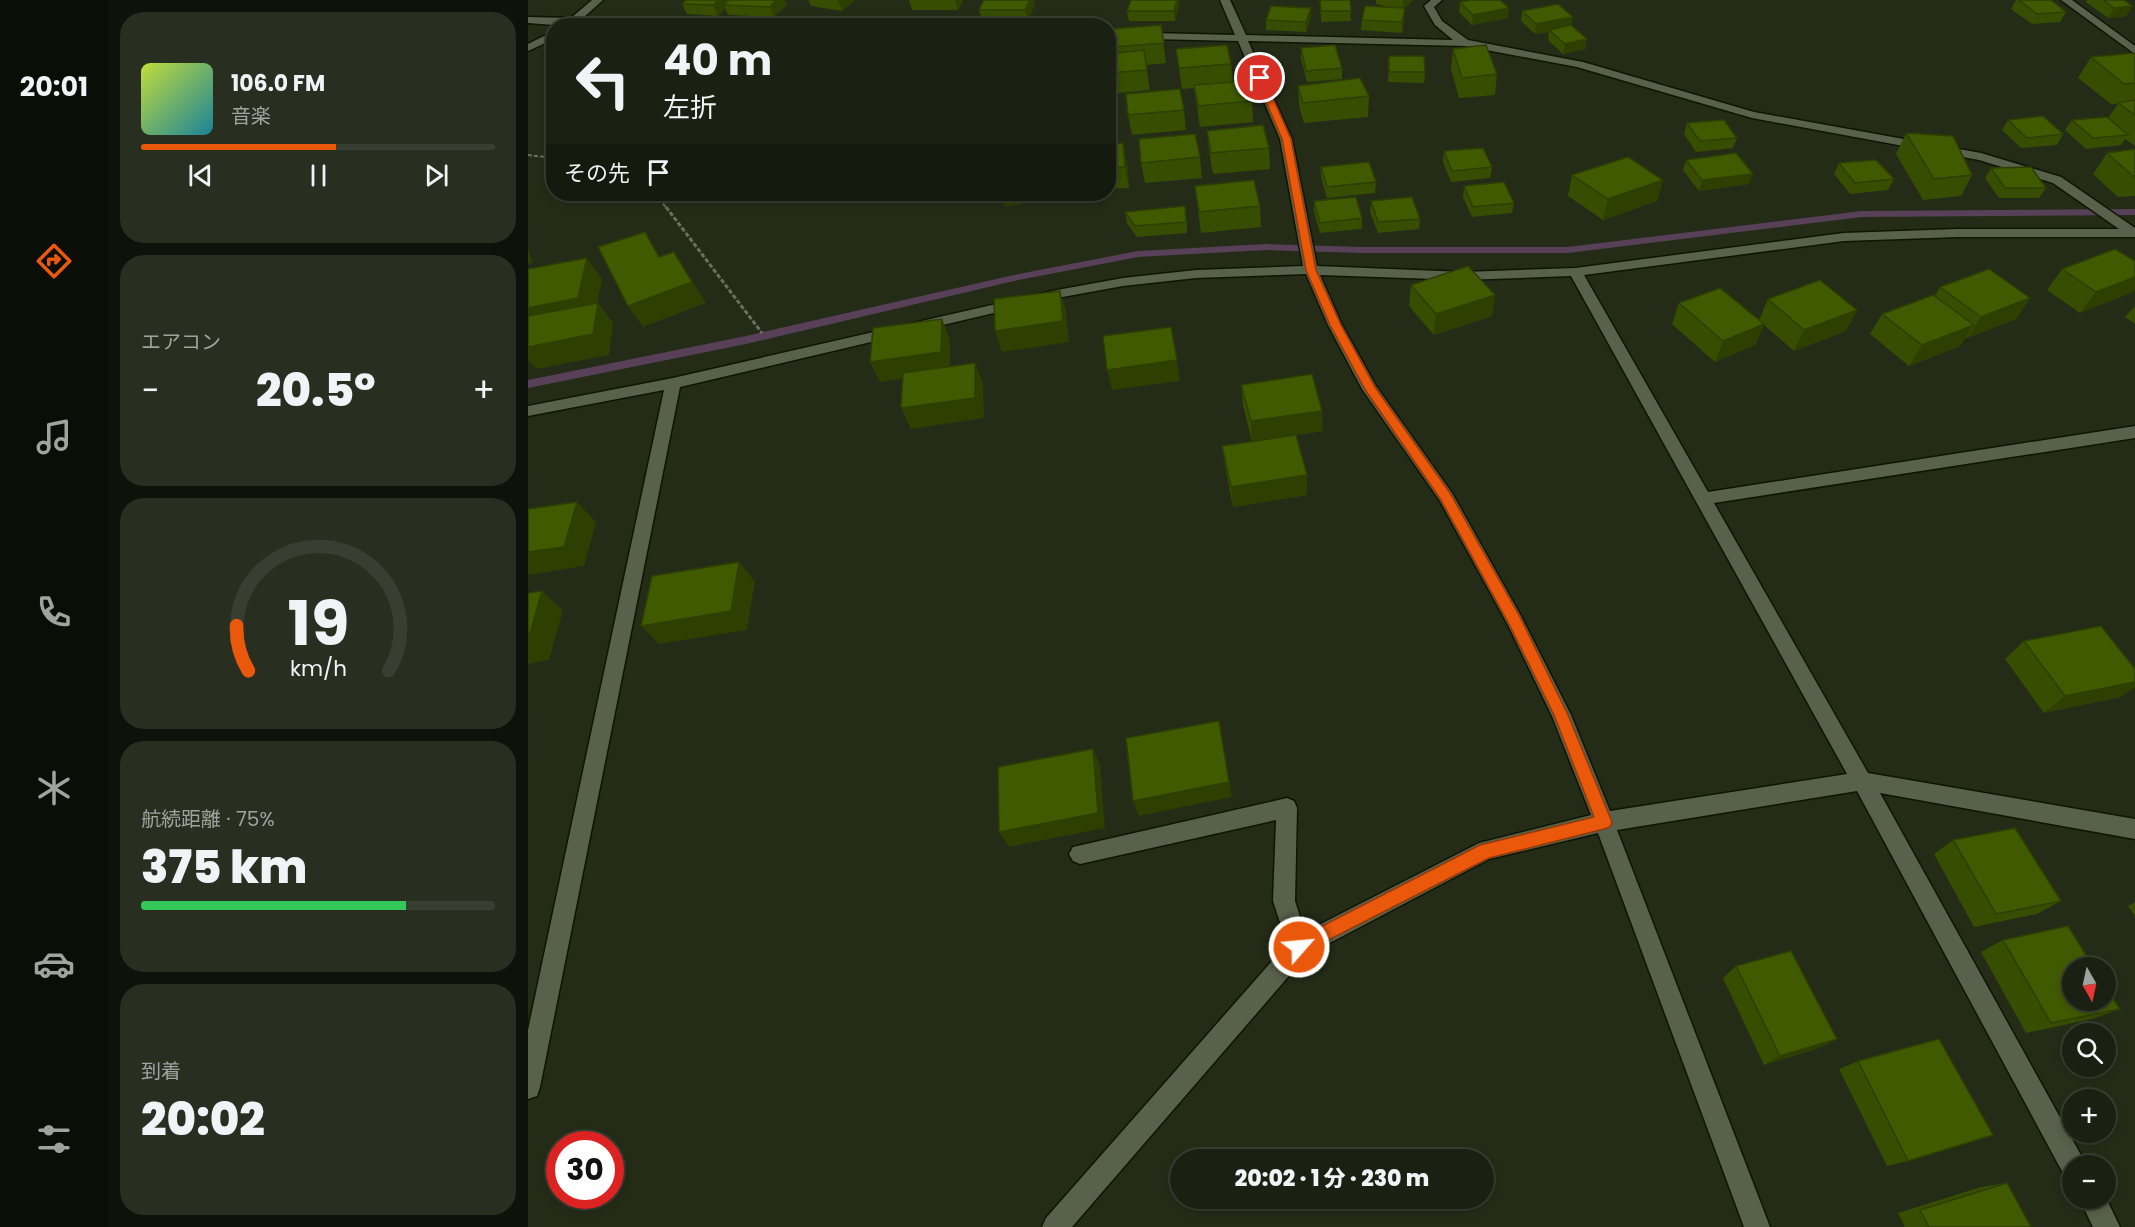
<!DOCTYPE html>
<html lang="ja">
<meta charset="utf-8">
<style>
:root{--surface:#1b2112;--page:#282e20;--text:#f1f3f6;--muted:#a0a39f;--line:#393e32;--accent:#ea580c}
body{margin:0;font-family:Poppins,"Noto Sans JP",sans-serif;background:var(--page);color:var(--text);height:100vh;display:flex;flex-direction:column;font-size:22px;white-space:nowrap}
*{box-sizing:border-box;margin:0}
p{font-size:20px;color:var(--muted)}
.icon{flex:none;width:33px;height:33px;fill:none;stroke:currentColor;stroke-width:2;stroke-linecap:round;stroke-linejoin:round}
.map{position:relative;flex:1;overflow:hidden}
.side{display:flex;flex-direction:column;gap:12px;padding:12px;background:#0f120a;width:420px}
.side>*{flex:none}
.banner{position:absolute;left:18px;top:18px;width:570px;height:183px;border-radius:24px;box-shadow:0 3px 9px #0003,0 0 0 2px var(--line);background:#1b2112;color:var(--text);overflow:hidden}
.needle{width:39px;rotate:171deg}
.fabs{position:absolute;left:1534px;top:957px;display:grid;gap:12px}
.fabs a{display:grid;place-items:center;width:54px;height:54px;border-radius:50%;background:var(--surface);box-shadow:0 3px 9px #0003,0 0 0 2px var(--line);font-size:30px}
.speed{position:absolute;left:18px;top:1131px;display:flex;gap:12px;font-size:30px;font-weight:700;text-align:center}
.speed>*{display:grid;place-content:center;width:78px;height:78px;border-radius:50%;background:var(--surface);box-shadow:0 3px 9px #0003,0 0 0 2px var(--line);line-height:1}
.speed .limit{border:9px solid #d22;background:#fff;color:#111}
.pin{position:absolute;display:grid;place-items:center;width:51px;height:51px;color:#fff;margin:-26px;border:3px solid #fff;border-radius:50%;box-shadow:0 2px 6px #0007}
.me{position:absolute;width:66px;margin:-33px;rotate:63deg;stroke-linejoin:round;filter:drop-shadow(0 0 4px #0008)}
.turn{display:flex;align-items:center;gap:21px;height:126px;padding:0 18px;font-size:27px}
.turn .icon{width:78px;height:78px;stroke-width:2.5}
.turn b{display:block;font-size:42px;line-height:51px}
.then{display:flex;align-items:center;height:57px;padding:0 18px;background:#0003;gap:12px;font-size:22px}
.big{font-size:45px;font-weight:800;line-height:1.1}
.side .widget{flex:1;display:flex;flex-direction:column;justify-content:center;gap:9px;min-width:0;padding:0 21px;border-radius:24px;background:var(--page)}
.side .dial{align-items:center;gap:0}
.dial svg{height:156px;overflow:visible;fill:none;stroke:var(--line);stroke-width:7;stroke-linecap:round;text-anchor:middle}
.dial text{fill:var(--text);stroke:none}
.song{display:flex;align-items:center;gap:18px}
.cover{width:72px;height:72px;border-radius:9px;background:linear-gradient(135deg,hsl(70 70% 55%),hsl(190 70% 35%))}
.played{height:6px;border-radius:3px;background:linear-gradient(90deg,var(--accent) 55%,var(--line) 55%)}
.keys{display:flex;justify-content:space-around;direction:ltr}
.heat{display:flex;justify-content:space-between;align-items:center;font-size:33px;direction:ltr}
.charge{height:9px;border-radius:4px;background:linear-gradient(90deg,#34c759 75%,var(--line) 0)}
.trip{position:absolute;left:642px;top:1149px;width:324px;height:60px;border-radius:30px;background:var(--surface);box-shadow:0 3px 9px #0003,0 0 0 2px var(--line);font-weight:800;line-height:60px;text-align:center}
main{display:flex;flex:1;min-height:0}
.menu{display:flex;flex-direction:column;width:108px;justify-content:space-around;align-items:center;background:#0b0d07;color:var(--muted)}
.menu .icon{width:42px;height:42px}
.menu .selected{color:var(--accent)}
.menu b{font-size:27px;color:var(--text)}
.map>svg:first-child{display:block}
.lines{fill:none;stroke-linecap:round;stroke-linejoin:round}
.stream{fill:#584058;fill-rule:evenodd}
.minor-casing{stroke:#0e1503;stroke-width:3}
.path-far1{stroke:#69705f;stroke-width:2;stroke-dasharray:4 2;stroke-linecap:butt}
.path{stroke:#69705f;stroke-width:3;stroke-dasharray:4.5 2;stroke-linecap:butt}
.minor{fill:#58614b;fill-rule:evenodd}
.wall{fill:#374d01}
.shaded-wall{fill:#2d3f01}
.building{fill:#405a01;stroke:#2d3f01;stroke-width:1.5}
.route{fill:#ea580c;stroke:#983908;stroke-width:1.5}
</style>
<main>
<nav class="menu">
<b>20:01</b>
<svg class="icon selected" aria-label="directions" viewBox="0 0 24 24"><path d="M12 3l9 9-9 9-9-9zM9 14v-3h6M13 9l2 2-2 2"/></svg>
<svg class="icon" aria-label="music" viewBox="0 0 24 24"><path d="M9 18V5l10-2v13"/><circle cx="6" cy="18" r="3"/><circle cx="16" cy="16" r="3"/></svg>
<svg class="icon" aria-label="phone" viewBox="0 0 24 24"><path d="M5 4h4l2 5-3 2q2 4 5 5l2-3 5 2v4C11 20 4 13 5 4z"/></svg>
<svg class="icon" aria-label="climate" viewBox="0 0 24 24"><path d="M12 3v18M4 7l16 10M4 17L20 7"/></svg>
<svg class="icon" aria-label="car" viewBox="0 0 24 24"><path d="M5 17H2v-5l4-1 3-4h7l3 4 3 1v5h-3M9 17h6M6 11h13"/><circle cx="7" cy="17" r="2"/><circle cx="17" cy="17" r="2"/></svg>
<svg class="icon" aria-label="filters" viewBox="0 0 24 24"><path d="M4 7h16M4 17h16"/><circle cx="9" cy="7" r="2"/><circle cx="15" cy="17" r="2"/></svg>
</nav>
<section class="side">
<div class="widget">
<div class="song"><i class="cover"></i><div><b>106.0 FM</b><p>音楽</p></div></div>
<div class="played"></div>
<div class="keys"><svg class="icon" aria-label="previous" viewBox="0 0 24 24"><path d="M18 5L8 12l10 7zM5 5v14"/></svg><svg class="icon" aria-label="pause" viewBox="0 0 24 24"><path d="M8 5v14M16 5v14"/></svg><svg class="icon" aria-label="next" viewBox="0 0 24 24"><path d="M6 5l10 7-10 7zM19 5v14"/></svg></div>
</div>
<div class="widget"><p>エアコン</p>
<div class="heat"><a>−</a><b class="big">20.5°</b><a>+</a></div>
</div>
<div class="widget dial"><svg viewBox="0 0 100 80">
<path d="M14 69A42 42 0 1 1 86 69"/>
<path d="M14 69A42 42 0 0 1 8 46" stroke="#ea580c"/>
<text x="50" y="56" font-size="32" font-weight="700">19</text>
<text x="50" y="72" font-size="11">km/h</text>
</svg></div>
<div class="widget"><p>航続距離 · 75%</p><b class="big">375 km</b><div class="charge"></div></div>
<div class="widget"><p>到着</p><b class="big">20:02</b></div>
</section>
<div class="map">
<svg width="1607" height="1227" viewBox="0 0 1607 1227">
<rect width="100%" height="100%" fill="#242c18"/>
<g class="lines">
<path class="stream" d="M1607,209V215L1334,217L1040,253H834L738,250L610,257L486,281L218,344L0,388V380L218,336L486,275L610,251L738,244L834,247H1040L1334,211Z"/>
<defs>
<path id="minor" d="M64,0H75L55,18L225,23L230,26H38L0,23V17L43,18Z
M692,0H702L718,35L925,40L907,25L896,6L903,0H914L906,7L914,21L940,40L1055,62L1226,112L1453,153L1533,177L1607,228V237H1430L1316,241L1056,275L1180,492L1607,426V438L1186,503L1340,773L1607,819V839L1352,793L1554,1157L1557,1166H1545V1179L1536,1175L1329,791L1089,830L1242,1227H1216L1070,833L961,859L779,955L544,1227H514L518,1218L759,944L745,901L748,820L552,864L545,861L541,854L545,847L759,798L766,801L769,808L767,901L777,932L951,843L1063,815L1024,716L980,625L912,501L834,389L800,325L778,274L668,278L595,286L529,298L152,387L12,1087L9,1096L0,1099V1030L136,390L0,416V406L145,378L529,290L595,278L668,270L775,266L752,139L710,41L580,38V32L707,35ZM720,41L937,46L1049,67L1224,118L1451,160L1525,183L1591,229H1430L1316,233L1047,268L936,272L789,266L764,139ZM792,275L936,280L1043,276L1319,774L1082,811L1043,715L993,616L924,493L848,386L814,325Z
M1533,0H1544L1607,46V54Z
M26,31V39L0,51V44Z
M1551,1198H1578L1592,1227H1565Z"/>
</defs>
<use href="#minor" class="minor-casing"/>
<path class="path-far1" d="M0,155L26,158
M128,194L139,209"/>
<path class="path" d="M138,207L234,333"/>
<use href="#minor" class="minor"/>
</g>
<path class="wall" d="M280,0H327L314,11L283,6Z
M381,0H435L430,10H384Z
M792,0H822L823,21L793,22Z
M848,0H885L876,8V18L874,33L833,30L834,20L864,8L848,4Z
M1488,0H1523L1538,12L1532,22L1504,24L1483,9Z
M1559,0H1596L1604,6L1598,16L1580,18L1558,2Z
M932,2L980,18L944,25L931,12Z
M154,4H259L246,17L200,15L197,8L190,16L159,14Z
M507,4L500,20H454L451,10Z
M651,5L647,21H601L599,11Z
M783,8V18L778,32L738,30V20Z
M994,11L1043,25L1057,49L1035,54L1020,40L1021,32L1007,34L993,21Z
M633,25L638,63L618,65L622,90L580,94V54L586,53L585,47Z
M773,48L814,68V79L779,82L773,59Z
M648,49L703,64L705,82L724,101L725,122L672,127L666,88L654,89Z
M925,49L969,74L967,95L931,98L923,69Z
M1607,53V146L1597,139L1593,145L1558,149L1537,130L1544,120L1580,118L1590,104H1583L1550,78L1563,57Z
M861,56L897,72L896,83L860,82Z
M770,86L841,96L840,117L776,123L771,106Z
M580,98H584L588,118L590,140L580,141Z
M656,110L658,130L604,135L600,115Z
M1480,120L1535,134L1529,145L1493,148L1474,130Z
M1159,123L1209,138L1205,148L1168,152L1156,134Z
M679,131L741,148L742,169L685,174L681,151Z
M1378,133L1444,175L1433,196L1395,200L1368,154Z
M595,143L599,164L601,188L580,189V144Z
M1607,149V196L1590,197L1565,174L1579,153Z
M916,151L964,167L962,178L923,182L915,162Z
M672,157L674,178L617,183L613,163Z
M1158,160L1221,184L1171,191L1155,170Z
M1311,163L1366,179L1360,190L1322,194L1306,174Z
M793,167L848,182L847,193L799,198L793,177Z
M1463,168L1518,188L1511,198H1471L1457,178Z
M1044,175L1135,180L1129,201L1075,220L1040,196Z
M667,186L732,206L733,227L673,233Z
M936,186L986,203L984,213L944,217L935,197Z
M786,201L834,218V229L792,233L786,212Z
M843,201L892,219L891,229L850,233L842,212Z
M597,212L659,217V233L609,237L599,223Z
M1534,269L1605,292L1552,313L1519,290Z
M883,285L967,295L964,316L906,335L881,306Z
M1412,287L1502,298L1488,319L1439,338L1438,337L1432,346L1381,366L1342,334L1354,314L1407,296Z
M1240,299L1329,310L1318,331L1266,351L1236,325L1227,345L1187,362L1144,324L1151,303L1231,320Z
M1607,306V324L1597,317Z
M713,385L795,431L724,442L715,405Z
M694,446L779,475V495L705,507L697,466Z
M1496,641L1593,697L1516,713L1477,659Z
M1425,840L1533,901L1509,914L1446,927L1406,854Z
M1607,902V916L1600,906Z
M1475,940L1592,1009L1564,1019L1498,1033L1453,952Z
M1208,966L1291,1048L1236,1065L1195,978Z
M1330,1061L1380,1161L1359,1166L1311,1069Z
M1479,1183L1503,1227H1377L1370,1213L1453,1187Z"/>
<path class="shaded-wall" d="M191,0H203L196,5L197,8L190,16L185,5Z
M248,0H257L259,4L246,17L242,7Z
M310,0H327L314,11Z
M427,0H435L430,10Z
M502,0H506L507,4L500,20L497,10Z
M649,0H651V5L647,21L646,11Z
M875,0H885L875,10Z
M1604,6L1598,16L1580,18L1586,8Z
M783,8V18L778,32V22Z
M877,8L876,18L874,33V22Z
M981,8L980,18L944,25L945,15Z
M1045,17L1043,27L1021,30V32L1007,34L1008,24Z
M1059,39L1057,49L1035,54L1037,44Z
M584,98L588,118L590,140L586,119Z
M595,143L599,164L601,188L597,167Z
M1225,174L1221,184L1171,191L1174,180Z
M1135,180L1129,201L1075,220L1080,199Z
M473,194H535V196L477,207Z
M0,249L5,263L0,264Z
M146,252L178,303L115,327L100,306Z
M59,258L74,279L66,319L0,322V308Z
M1607,277V290L1605,292L1552,313L1568,292Z
M532,291L538,311L541,342L474,352L467,331Z
M967,295L964,316L906,335L908,314Z
M1502,298L1488,319L1439,338L1453,317Z
M70,303L85,323L81,355L8,369L0,360V347Z
M1329,310L1318,331L1266,351L1276,330Z
M414,319L422,340V372L352,382L342,362Z
M1236,324L1227,345L1187,362L1195,341Z
M1446,325L1432,346L1381,366L1394,345Z
M649,360L652,381L584,390L579,370Z
M447,363L455,383L456,418L383,429L373,408Z
M794,411L795,431L724,442L723,421Z
M779,475V495L705,507L703,487Z
M49,502L68,522L56,566L0,575V552Z
M211,562L227,581L219,630L131,644L113,626Z
M14,591L35,610L21,660L0,664V640Z
M1607,682V687L1593,697L1516,713L1537,696Z
M691,721L704,797L611,816L605,801Z
M565,749L572,765L577,828L481,847L471,832Z
M1309,1039L1291,1048L1236,1065L1252,1056Z"/>
<path class="building" d="M158,0H191L185,5L154,4Z
M201,0H248L242,7L196,5Z
M456,0H502L497,10H451Z
M603,0H649L646,11H599Z
M792,0H822L823,11H793Z
M943,0H972L981,8L945,15L932,2Z
M1491,0H1523L1538,12L1509,14Z
M1575,0H1596L1604,6L1586,8Z
M1030,4L1045,17L1008,24L994,11Z
M743,6L783,8L778,22L738,20Z
M837,6L877,8L874,22L834,20Z
M633,25L636,43L585,47L583,29Z
M1043,25L1059,39L1037,44L1021,30Z
M699,45L703,64L651,68L648,49Z
M807,45L814,68L778,71L773,48Z
M958,45L969,74L934,78L925,49Z
M616,50L619,70L580,73V54Z
M1607,53V83L1596,84L1563,57Z
M861,56H896L897,72H861Z
M832,78L841,96L775,103L770,86Z
M719,81L724,101L670,106L666,85Z
M652,89L656,110L600,115L598,94Z
M580,98H584L586,119L580,120Z
M1607,100V115L1590,103Z
M1515,116L1535,134L1499,138L1480,120Z
M1579,117L1600,135L1565,138L1544,120Z
M1196,120L1209,138L1172,141L1159,123Z
M735,125L741,148L683,153L679,131Z
M1378,133L1425,136L1444,175L1406,179Z
M667,134L672,157L613,163L611,139Z
M595,143L597,167L580,168V144Z
M955,148L964,167L924,171L916,151Z
M1607,149V176H1605L1579,153Z
M1208,153L1225,174L1174,180L1158,160Z
M1100,157L1135,180L1080,199L1044,175Z
M1348,160L1366,179L1327,183L1311,163Z
M841,162L848,182L799,187L793,167Z
M1503,167L1518,188H1477L1463,168Z
M726,180L732,206L671,212L667,186Z
M976,182L986,203L945,207L936,186Z
M828,197L834,218L792,223L786,201Z
M884,197L892,219L850,222L843,201Z
M657,206L658,222L607,226L597,212Z
M117,232L131,257L146,252L164,282L100,306L70,247Z
M1587,249L1607,261V277L1568,292L1534,269Z
M59,258L50,298L0,308V269Z
M940,266L967,295L908,314L883,285Z
M1461,269L1502,298L1453,317L1412,287Z
M1292,280L1329,310L1276,330L1240,299Z
M1192,288L1236,324L1195,341L1151,303Z
M532,291L535,321L467,331L466,299Z
M1405,295L1446,325L1394,345L1354,314Z
M70,303L65,334L0,347V316Z
M414,319L413,352L342,362L345,328Z
M643,327L649,360L579,370L575,336Z
M447,363V398L373,408L375,373Z
M784,374L794,411L723,421L713,385Z
M768,435L779,475L703,487L694,446Z
M49,502L36,547L0,552V509Z
M211,562L203,611L113,626L124,576Z
M14,591L0,640V593Z
M1573,626L1607,669V682L1537,696L1496,641Z
M691,721L701,782L605,801L598,738Z
M565,749L570,813L471,832L470,767Z
M1487,828L1533,901L1468,914L1425,840Z
M1540,926L1566,968H1545V1000H1578V987L1592,1009L1523,1023L1475,940Z
M1263,951L1309,1039L1252,1056L1208,966Z
M1411,1039L1465,1135L1380,1161L1330,1061Z
M1479,1183L1503,1227H1401L1392,1210Z"/>
<path class="route" d="M732,76L736,78L763,139L788,270L813,325L847,387L922,493L992,617L1040,715L1084,822L1082,827L1076,829L961,858L771,955L765,953L763,947L765,941L952,845L1066,817L1026,715L981,624L913,500L838,391L802,325L778,270L754,139L728,78Z"/>
</svg>
<div class="fabs">
<a><svg class="needle" viewBox="-14 -14 28 28"><path d="M0-13l5 13h-10z" fill="#e53935"/><path d="M0 13l5-13h-10z" fill="#a0a39f"/></svg></a>
<a><svg class="icon" aria-label="search" viewBox="0 0 24 24"><circle cx="10" cy="10" r="6"/><path d="M15 15l6 6"/></svg></a>
<a>+</a>
<a>−</a>
</div>
<div class="speed"><div class="limit">30</div></div>
<div class="pin" style="left:732px;top:78px;background:#d93025"><svg class="icon" aria-label="arrive" viewBox="0 0 24 24"><path d="M6 21V4h12l-3 4 3 4H6"/></svg></div>
<svg class="me" style="left:771px;top:947px" viewBox="-20 -20 40 40"><circle r="17" fill="#ea580c" stroke="#fff" stroke-width="3"/><path d="M0-11L8 9 0 5-8 9z" fill="#fff"/></svg>
<div class="trip">20:02 · 1 分 · 230 m</div>
<div class="banner">
<div class="turn"><svg class="icon" aria-label="left" viewBox="0 0 24 24"><path d="M17 20v-9H6M10 6l-5 5 5 5"/></svg><div><b>40 m</b>左折</div></div>
<div class="then">その先<svg class="icon" aria-label="arrive" viewBox="0 0 24 24"><path d="M6 21V4h12l-3 4 3 4H6"/></svg></div>
</div>
</div>
</main>
